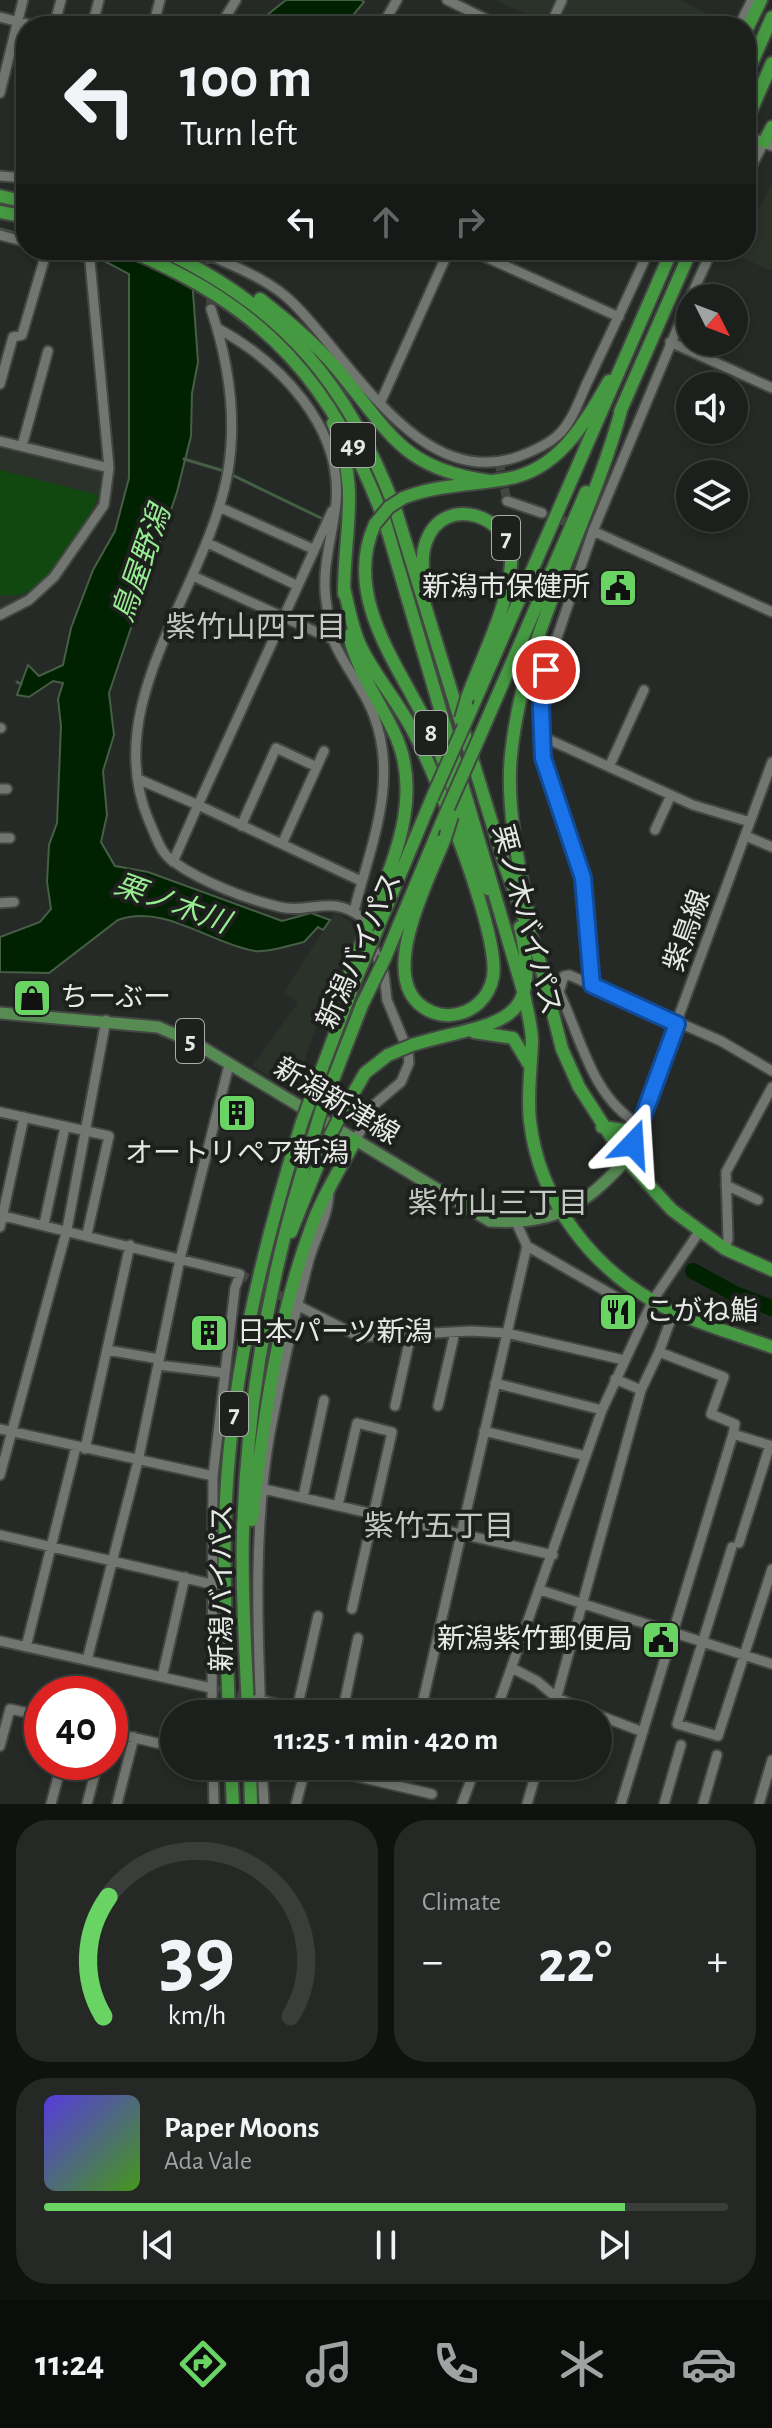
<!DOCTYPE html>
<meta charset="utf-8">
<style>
:root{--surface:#1c201c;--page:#252825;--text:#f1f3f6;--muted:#a0a3a3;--line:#3a3e3b;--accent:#69d364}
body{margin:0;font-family:"Alegreya Sans","Noto Sans JP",sans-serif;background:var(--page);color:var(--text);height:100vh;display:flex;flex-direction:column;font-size:30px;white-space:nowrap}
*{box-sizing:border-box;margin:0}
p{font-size:26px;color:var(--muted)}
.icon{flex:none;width:44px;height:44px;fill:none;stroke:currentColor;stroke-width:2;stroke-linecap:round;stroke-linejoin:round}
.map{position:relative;height:1804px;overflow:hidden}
.sheet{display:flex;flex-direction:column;gap:16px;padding:16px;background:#0f120f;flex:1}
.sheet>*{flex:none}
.banner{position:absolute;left:16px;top:16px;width:740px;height:244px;border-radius:32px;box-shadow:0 4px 12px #0003,0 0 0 2px var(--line);background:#1c201c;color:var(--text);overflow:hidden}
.needle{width:52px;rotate:132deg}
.tools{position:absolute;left:676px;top:284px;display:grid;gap:16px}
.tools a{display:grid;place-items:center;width:72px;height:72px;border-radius:50%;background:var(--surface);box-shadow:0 4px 12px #0003,0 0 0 2px var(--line);font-size:40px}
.speed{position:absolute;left:24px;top:1676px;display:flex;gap:16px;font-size:40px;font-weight:700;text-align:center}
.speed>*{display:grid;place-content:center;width:104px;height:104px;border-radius:50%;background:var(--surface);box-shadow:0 4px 12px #0003,0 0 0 2px var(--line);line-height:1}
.speed .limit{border:12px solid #d22;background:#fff;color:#111}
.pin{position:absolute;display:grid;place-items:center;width:68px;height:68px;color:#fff;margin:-34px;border:4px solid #fff;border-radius:50%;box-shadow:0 2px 8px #0007}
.me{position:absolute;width:88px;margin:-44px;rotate:20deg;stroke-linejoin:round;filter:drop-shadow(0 0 6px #0008)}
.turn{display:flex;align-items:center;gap:28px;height:168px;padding:0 32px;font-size:36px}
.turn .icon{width:104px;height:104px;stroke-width:2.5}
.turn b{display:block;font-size:56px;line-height:68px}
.lanes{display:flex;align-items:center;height:76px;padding:0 32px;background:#0003;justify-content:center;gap:40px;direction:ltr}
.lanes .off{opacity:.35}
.big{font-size:60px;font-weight:600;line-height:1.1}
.sheet .widget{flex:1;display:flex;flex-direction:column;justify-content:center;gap:12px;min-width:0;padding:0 28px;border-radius:32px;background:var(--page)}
.sheet .dial{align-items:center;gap:0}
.dial svg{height:208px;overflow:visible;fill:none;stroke:var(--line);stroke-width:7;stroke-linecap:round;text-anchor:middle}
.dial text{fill:var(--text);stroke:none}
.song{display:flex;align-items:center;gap:24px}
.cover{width:96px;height:96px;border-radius:12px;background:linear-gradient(135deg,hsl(250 70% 55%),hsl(100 70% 35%))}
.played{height:8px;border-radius:4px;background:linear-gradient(90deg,var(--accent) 85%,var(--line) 85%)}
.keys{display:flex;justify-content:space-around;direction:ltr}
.heat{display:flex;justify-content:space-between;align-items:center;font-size:44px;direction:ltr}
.sheet .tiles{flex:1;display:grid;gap:16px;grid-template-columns:1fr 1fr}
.widget:last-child{grid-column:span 2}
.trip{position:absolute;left:160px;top:1700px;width:452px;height:80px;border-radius:40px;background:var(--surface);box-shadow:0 4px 12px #0003,0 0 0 2px var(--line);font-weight:600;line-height:80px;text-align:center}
.tabs{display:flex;height:128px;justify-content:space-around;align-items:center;background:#0b0d0b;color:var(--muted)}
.tabs .icon{width:56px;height:56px}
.tabs .current{color:var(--accent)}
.tabs b{font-size:36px;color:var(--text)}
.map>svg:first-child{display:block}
.built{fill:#2a3229}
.green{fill:#114810}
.water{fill:#012201;stroke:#465e46;stroke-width:2}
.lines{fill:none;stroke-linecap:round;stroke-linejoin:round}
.stream{stroke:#465e46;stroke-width:3}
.river{stroke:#012201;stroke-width:16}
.minor-tunnel{stroke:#434743;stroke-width:9;stroke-dasharray:9 4.5;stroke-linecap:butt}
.minor-casing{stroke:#434643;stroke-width:13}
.major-casing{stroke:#434643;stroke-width:15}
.highway-casing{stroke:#434643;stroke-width:16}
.minor{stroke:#727671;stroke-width:9}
.major{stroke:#578b54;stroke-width:11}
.highway{stroke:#459941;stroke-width:12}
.highway-bridge-casing{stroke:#434643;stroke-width:16;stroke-linecap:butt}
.highway-bridge{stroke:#459941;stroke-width:12}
.route-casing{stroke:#114b97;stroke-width:20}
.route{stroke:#1a73e8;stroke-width:14}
.labels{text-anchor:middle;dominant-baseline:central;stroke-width:8;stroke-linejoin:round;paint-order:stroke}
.shield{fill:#1d201c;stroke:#aaadaa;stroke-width:2}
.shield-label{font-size:26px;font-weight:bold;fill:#e7e9e7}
.poi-label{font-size:28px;fill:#e7e9e7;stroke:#1d201c;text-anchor:start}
.street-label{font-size:28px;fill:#e7e9e7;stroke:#1d201c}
.water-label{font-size:30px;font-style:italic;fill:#96ec90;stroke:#1d201c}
.neighbourhood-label{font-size:30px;fill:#c3c8c3;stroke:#1d201c}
</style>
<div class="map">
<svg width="772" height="1804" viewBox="0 0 772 1804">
<rect width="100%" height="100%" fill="#262a26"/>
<path class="built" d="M496,0H679L734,26H550Z
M772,181V271L737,256L740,250H746V238Z
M0,447L104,473V483L99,505L43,583L0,611Z
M335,912L355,924L360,936L336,971L294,1091L252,1066L298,1002L284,992Z"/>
<path class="green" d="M0,470L98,495C93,517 48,584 26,593C19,596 8,595 0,596Z"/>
<path class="water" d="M286,0H361L364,2L344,26H253Z
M93,250H190L198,362L192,393L191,436L177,492L109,693L114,735L103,771L107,815L101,842L115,866L148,872L282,921L311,913L330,920L323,930L318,927L304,942C290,945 269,953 255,951C211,944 164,903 118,920L49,973L0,972V937L40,922L51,909L47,882L49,845L57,823L61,726L58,699L63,683L53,681L29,697L17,695L28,665L39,676L63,665L71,628L93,570L115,531L129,478V274L95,256Z"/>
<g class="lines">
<path class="stream" d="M0,229L26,236
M82,250L94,253
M184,459L224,471L327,521
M17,682L21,684"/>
<path class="river" d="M693,1271L735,1294L772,1308"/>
<path class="minor-tunnel" d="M209,255L211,309
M499,462L507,501
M549,516L593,531
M240,1274L292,1302
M211,1688L250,1697"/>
<defs>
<path id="minor" d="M447,0L500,26
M0,17L35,26
M54,26L61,0
M92,26L99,0
M153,26L160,0
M220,26L236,0
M382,26L397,0
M550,26L562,0
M739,26L752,0
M0,93L23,0
M746,135L772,146
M0,176L26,178
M746,177L764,142
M0,235L26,242
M55,250L91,258
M211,250L209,255C238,268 270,280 293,303C352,361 421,493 520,456C533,451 547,445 557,436C572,423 579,400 587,383C608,339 629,295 649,250
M470,250L619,317
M690,298L712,250
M211,309C228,360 237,417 228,471C208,587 98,702 149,821C156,836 160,853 174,862C202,882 246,899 280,907C311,914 330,894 361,917L384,974L387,1000L408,1051L409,1063L401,1082L375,1104L355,1141
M217,328C280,362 343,427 336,503C333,534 321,569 326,600C328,613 329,629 334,642C345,668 365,690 374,716C399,782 370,847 354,911
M670,342L772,388
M0,384L13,337L22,335L47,250
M381,401L449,250
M0,441L109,468
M22,446L48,351
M507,501L542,513
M219,507L313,549
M332,511L198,805L361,881
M593,531L772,612
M208,543L296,585
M193,576L334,640
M0,615L29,600L54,577L104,505L109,468L89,250
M0,728H1
M541,736L693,805L750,822
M609,767L644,690
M138,779L198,805L173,862
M0,789H7
M241,826L276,748L317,767
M655,830L671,795
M746,836L772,847
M0,838H10
M282,844L324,751
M0,903L14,902
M592,985L583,878L543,758L541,708L546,670L593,531L690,298
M0,1112L109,1136L87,1234
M640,1125C591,1097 582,1039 559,992L564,976L569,975L721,1041L772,1071
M626,1160L772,762
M726,1185L758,1200
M0,1215L240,1274L235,1288L213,1476L212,1714
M516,1222L527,1246L630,1305
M44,1224L65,1127
M0,1227L24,1117
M725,1249L728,1239L726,1172L772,1087
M295,1304L360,1337L471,1331L506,1333L624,1360
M674,1311L659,1352L724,1377L711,1414L735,1424L733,1434
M107,1350L159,1359
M158,1365L225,1373
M615,1379L641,1390
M495,1383L602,1410
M395,1406L411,1334
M438,1406L455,1332
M0,1429L213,1476
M484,1431L586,1456
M85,1449L130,1245
M0,1475L67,1229L106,1020
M264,1489L553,1555
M303,1497L324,1400
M338,1505L357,1423L392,1432L352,1609
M0,1535L211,1584
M739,1543L770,1445
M732,1547L677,1724L718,1736L772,1569
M540,1590L772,1664
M0,1641L211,1688
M26,1647L76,1447
M87,1660L138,1461L180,1259L229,1065
M512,1668L537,1681L557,1698L595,1714
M162,1677L185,1577
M257,1699L316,1714
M297,1709L318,1616
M261,1714C257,1622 254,1524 270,1433C281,1375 294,1317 309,1260C316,1236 329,1215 329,1190
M342,1714L358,1638
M420,1714L527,1246
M495,1714L602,1410L653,1300L699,1232
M552,1714L641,1390L659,1352
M598,1715L643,1732
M110,1732L174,1747
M0,1746L10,1709L42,1716
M213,1766L214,1804
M262,1766L264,1804
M351,1775L432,1794
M51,1804L62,1762
M87,1804L98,1762
M117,1804L134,1737
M296,1804L306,1766
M462,1804L476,1766
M527,1804L538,1766
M621,1804L733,1434L772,1446
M664,1804L681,1745
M703,1804L717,1755
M759,1804L772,1760"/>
<path id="major" d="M0,1013L158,1027L195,1043L490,1221C555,1225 583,1207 626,1160"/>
<path id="highway" d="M746,31L761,0
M746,76L772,17
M746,122L772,63
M764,142L772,127
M0,196L26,202
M0,212L26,217
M128,250C266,307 333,383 385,522L524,994C527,1010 532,1027 532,1042C531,1069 527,1095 530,1121C539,1201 593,1270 664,1307C698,1324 736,1334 772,1347
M162,250C285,308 349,386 396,511L506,869L538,955L562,1049L579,1087L626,1160L672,1210L725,1249L772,1270
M260,299C288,321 314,342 337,369C390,432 401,469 490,481
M620,412L691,250
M333,423C361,489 344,526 344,594
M403,498C436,485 471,485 506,479C559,470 584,424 609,381
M375,524C339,602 409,677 437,745C456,792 471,841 488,889
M424,584C423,570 421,555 426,542C443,492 514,515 511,564C509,605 481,659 467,698
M344,588C349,608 352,629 361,647C376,678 400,704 415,735C437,777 500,935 493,977C489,998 473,1013 451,1015C439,1016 428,1012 418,1003C381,968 430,877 445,838
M349,635C357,670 378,699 393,730C426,796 392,863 368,925
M471,710L672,250
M479,738L586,492
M528,912C518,863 506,805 511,755C523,633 591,524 622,407
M374,937L432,798
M385,958L441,824
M474,1032L513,1038L528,1063
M412,1045C493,1020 545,1032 520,927
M309,1103L353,986
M322,1108L362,1005
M338,1120L365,1073L388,1055
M602,1127L624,1130L640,1125
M291,1232L328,1140
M252,1520C263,1423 277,1320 311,1228C322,1197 340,1169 355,1141
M229,1714C227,1651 223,1589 225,1526C228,1388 261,1253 302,1122
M248,1714C246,1653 241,1592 243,1532C247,1397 273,1259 315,1131
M231,1766L233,1804
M250,1766L251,1804"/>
</defs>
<use href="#minor" class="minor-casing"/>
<use href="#major" class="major-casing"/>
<use href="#highway" class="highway-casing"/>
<use href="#minor" class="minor"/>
<use href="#major" class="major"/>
<use href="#highway" class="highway"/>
<defs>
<path id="highway-bridge" d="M375,524L389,507L403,498
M461,719L467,698
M432,798L471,710
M441,824L479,738
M445,838L452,816
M349,976L368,925
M353,986L374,937
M362,1005L385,958
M388,1055L412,1045
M302,1122L309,1103
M315,1131L322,1108
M328,1140L338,1120"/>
</defs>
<use href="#highway-bridge" class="highway-bridge-casing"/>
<use href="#highway-bridge" class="highway-bridge"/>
</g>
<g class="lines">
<defs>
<path id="route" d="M546,670L541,708L543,758L583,878L592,985L677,1024L633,1144"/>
</defs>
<use href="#route" class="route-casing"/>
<use href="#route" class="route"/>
</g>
<defs>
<symbol id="civic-square" viewBox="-11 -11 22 22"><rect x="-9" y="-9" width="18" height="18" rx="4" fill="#69d364" stroke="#1d201c"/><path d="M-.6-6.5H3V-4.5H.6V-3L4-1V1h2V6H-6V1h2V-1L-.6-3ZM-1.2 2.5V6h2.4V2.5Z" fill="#111"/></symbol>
<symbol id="shop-square" viewBox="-11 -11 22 22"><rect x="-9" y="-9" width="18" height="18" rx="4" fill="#69d364" stroke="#1d201c"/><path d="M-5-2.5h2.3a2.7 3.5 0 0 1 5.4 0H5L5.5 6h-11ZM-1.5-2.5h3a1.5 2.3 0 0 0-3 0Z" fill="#111"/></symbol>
<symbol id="building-square" viewBox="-11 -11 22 22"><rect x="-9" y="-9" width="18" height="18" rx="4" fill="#69d364" stroke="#1d201c"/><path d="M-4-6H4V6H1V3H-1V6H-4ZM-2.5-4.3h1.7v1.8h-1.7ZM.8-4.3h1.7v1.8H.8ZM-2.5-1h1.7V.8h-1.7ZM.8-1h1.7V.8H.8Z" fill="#111"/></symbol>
<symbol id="restaurant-square" viewBox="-11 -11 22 22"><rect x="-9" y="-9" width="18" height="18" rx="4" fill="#69d364" stroke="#1d201c"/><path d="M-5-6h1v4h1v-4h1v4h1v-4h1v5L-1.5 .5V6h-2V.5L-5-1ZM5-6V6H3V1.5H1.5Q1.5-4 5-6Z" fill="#111"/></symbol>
</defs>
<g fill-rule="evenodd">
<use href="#civic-square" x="596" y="566" width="44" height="44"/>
<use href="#shop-square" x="10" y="976" width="44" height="44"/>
<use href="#building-square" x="215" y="1091" width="44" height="44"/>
<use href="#restaurant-square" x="596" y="1290" width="44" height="44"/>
<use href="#building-square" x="187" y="1311" width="44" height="44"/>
<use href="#civic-square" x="639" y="1618" width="44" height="44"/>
</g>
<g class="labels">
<g class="shield">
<rect x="331" y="423" width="44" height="44" rx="6"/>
<rect x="492" y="516" width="28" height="44" rx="6"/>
<rect x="415" y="711" width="32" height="44" rx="6"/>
<rect x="176" y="1019" width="28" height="44" rx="6"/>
<rect x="220" y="1392" width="28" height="44" rx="6"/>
</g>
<g class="shield-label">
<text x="353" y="445">49</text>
<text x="506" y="538">7</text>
<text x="431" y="733">8</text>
<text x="190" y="1041">5</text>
<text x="234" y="1414">7</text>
</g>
<g class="poi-label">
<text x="590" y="588" text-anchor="end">新潟市保健所</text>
<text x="60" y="998">ちーぶー</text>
<text x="237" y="1154" text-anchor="middle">オートリペア新潟</text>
<text x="646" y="1312">こがね鮨</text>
<text x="237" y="1333">日本パーツ新潟</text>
<text x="633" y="1640" text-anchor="end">新潟紫竹郵便局</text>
</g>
<g class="street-label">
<text transform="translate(526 920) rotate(75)">栗ノ木バイパス</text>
<text transform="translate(688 931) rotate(-70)">紫鳥線</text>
<text transform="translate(360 951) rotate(-66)">新潟バイパス</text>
<text transform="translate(336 1102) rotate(31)">新潟新津線</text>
<text transform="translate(223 1588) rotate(-90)">新潟バイパス</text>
</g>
<g class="water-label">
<text transform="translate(142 564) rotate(-71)">鳥屋野潟</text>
<text transform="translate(172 904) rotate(20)">栗ノ木川</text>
</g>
<g class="neighbourhood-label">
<text x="256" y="628">紫竹山四丁目</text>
<text x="498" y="1204">紫竹山三丁目</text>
<text x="439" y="1527">紫竹五丁目</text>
</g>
</g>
</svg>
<div class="tools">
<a><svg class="needle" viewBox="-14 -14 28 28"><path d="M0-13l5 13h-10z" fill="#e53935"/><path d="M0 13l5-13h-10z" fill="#a0a3a3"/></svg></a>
<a><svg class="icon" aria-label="sound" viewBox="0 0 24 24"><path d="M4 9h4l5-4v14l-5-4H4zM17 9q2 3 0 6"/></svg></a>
<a><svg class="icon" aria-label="layers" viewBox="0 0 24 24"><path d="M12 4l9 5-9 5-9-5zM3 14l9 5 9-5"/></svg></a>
</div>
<div class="speed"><div class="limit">40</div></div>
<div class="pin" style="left:546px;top:670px;background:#d93025"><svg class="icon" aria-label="arrive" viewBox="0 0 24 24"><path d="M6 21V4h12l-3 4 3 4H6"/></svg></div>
<svg class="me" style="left:633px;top:1144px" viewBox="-20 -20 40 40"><path d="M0-17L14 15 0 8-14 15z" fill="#1a73e8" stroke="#fff" stroke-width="4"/></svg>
<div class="trip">11:25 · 1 min · 420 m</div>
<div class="banner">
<div class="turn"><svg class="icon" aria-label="left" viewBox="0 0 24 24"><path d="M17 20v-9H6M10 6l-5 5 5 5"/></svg><div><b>100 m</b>Turn left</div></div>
<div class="lanes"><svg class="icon" aria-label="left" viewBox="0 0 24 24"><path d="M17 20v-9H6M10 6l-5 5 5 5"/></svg><svg class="icon off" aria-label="ahead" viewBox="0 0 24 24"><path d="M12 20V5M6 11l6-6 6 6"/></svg><svg class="icon off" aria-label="right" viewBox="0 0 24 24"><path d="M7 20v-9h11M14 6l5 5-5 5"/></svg></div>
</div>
</div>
<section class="sheet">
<div class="tiles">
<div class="widget dial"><svg viewBox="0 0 100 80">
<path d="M14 69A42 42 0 1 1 86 69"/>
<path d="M14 69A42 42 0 0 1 16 23" stroke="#69d364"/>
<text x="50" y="56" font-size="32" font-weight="700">39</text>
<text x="50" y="72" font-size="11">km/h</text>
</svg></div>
<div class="widget"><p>Climate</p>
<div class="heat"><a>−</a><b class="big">22°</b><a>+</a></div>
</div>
<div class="widget">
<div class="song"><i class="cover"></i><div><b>Paper Moons</b><p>Ada Vale</p></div></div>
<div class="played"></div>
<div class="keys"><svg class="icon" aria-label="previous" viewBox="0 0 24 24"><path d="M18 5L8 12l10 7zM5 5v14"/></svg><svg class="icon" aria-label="pause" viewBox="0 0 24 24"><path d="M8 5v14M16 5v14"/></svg><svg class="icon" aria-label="next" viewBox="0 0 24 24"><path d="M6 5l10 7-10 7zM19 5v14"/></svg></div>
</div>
</div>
</section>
<nav class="tabs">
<b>11:24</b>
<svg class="icon current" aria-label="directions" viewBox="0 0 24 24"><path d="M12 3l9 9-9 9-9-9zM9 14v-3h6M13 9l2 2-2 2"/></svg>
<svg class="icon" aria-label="music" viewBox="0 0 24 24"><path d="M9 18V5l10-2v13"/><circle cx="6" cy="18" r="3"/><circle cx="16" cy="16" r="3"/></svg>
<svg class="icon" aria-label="phone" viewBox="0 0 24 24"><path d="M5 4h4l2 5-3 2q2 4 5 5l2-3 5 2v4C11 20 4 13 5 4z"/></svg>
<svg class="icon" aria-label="climate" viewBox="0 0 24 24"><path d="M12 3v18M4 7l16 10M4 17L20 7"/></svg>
<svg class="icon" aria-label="car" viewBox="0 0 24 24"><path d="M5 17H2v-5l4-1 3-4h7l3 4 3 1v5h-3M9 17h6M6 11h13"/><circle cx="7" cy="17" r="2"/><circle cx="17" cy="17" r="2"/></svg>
</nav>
